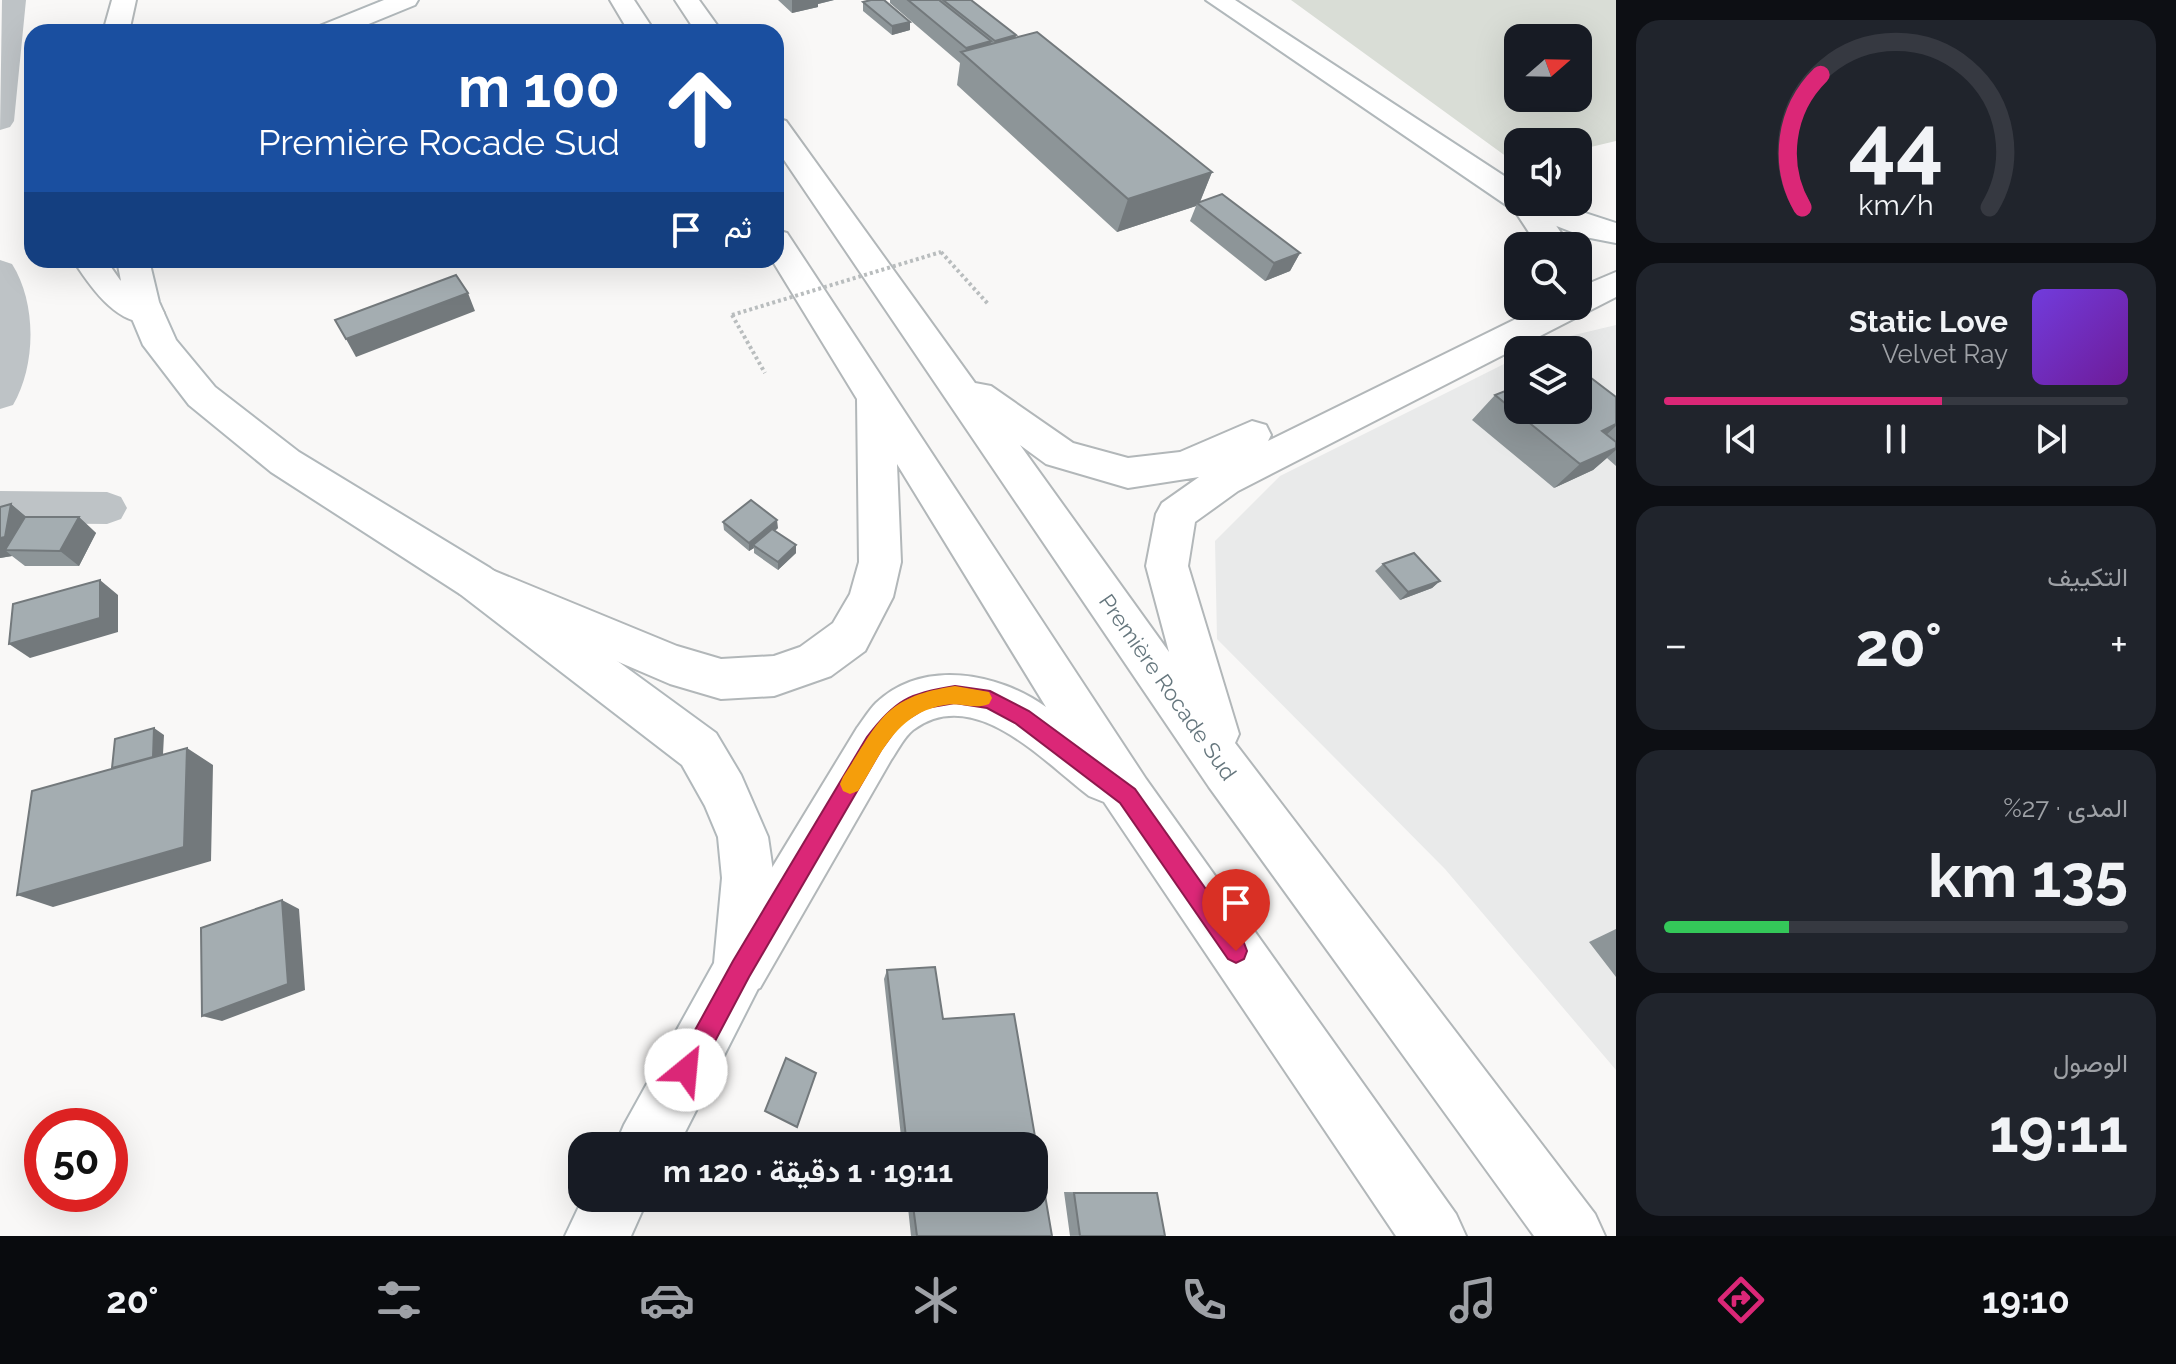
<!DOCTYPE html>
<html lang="ar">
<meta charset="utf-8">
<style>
:root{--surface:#171b24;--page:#20242c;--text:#f1f3f6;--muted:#9ea1a6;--line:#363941;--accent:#db2777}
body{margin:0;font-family:Raleway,Vazirmatn,sans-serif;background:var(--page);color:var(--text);direction:rtl;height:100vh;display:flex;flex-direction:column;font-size:30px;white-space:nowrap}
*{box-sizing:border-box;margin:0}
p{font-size:26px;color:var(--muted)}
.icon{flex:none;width:44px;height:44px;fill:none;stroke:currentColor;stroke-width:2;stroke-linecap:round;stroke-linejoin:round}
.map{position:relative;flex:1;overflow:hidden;direction:ltr}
.sheet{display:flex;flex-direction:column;gap:20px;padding:20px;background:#0d0f14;width:560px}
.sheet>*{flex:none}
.top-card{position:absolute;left:24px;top:24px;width:760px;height:244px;border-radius:24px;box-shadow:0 8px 32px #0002;direction:rtl;background:#1a4fa0;color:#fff;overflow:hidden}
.needle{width:52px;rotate:70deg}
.controls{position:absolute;left:1504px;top:24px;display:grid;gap:16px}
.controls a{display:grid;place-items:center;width:88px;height:88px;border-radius:16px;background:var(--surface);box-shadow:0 8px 32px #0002;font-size:40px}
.speed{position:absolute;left:24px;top:1108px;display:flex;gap:16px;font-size:40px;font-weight:700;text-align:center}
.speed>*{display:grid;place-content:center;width:104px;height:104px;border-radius:50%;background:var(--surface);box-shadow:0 8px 32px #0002;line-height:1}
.speed .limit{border:12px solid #d22;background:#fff;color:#111}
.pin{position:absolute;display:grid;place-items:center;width:68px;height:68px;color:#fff;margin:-82px -34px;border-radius:50% 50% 50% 0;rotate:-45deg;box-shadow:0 0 8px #0007}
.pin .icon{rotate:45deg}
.me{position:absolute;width:88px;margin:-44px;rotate:28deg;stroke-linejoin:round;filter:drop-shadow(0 0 6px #0008)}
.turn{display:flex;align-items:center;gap:28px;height:168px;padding:0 32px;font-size:36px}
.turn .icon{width:104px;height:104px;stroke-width:2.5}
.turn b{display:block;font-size:56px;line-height:68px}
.then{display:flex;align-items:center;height:76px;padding:0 32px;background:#0003;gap:16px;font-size:30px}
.big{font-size:60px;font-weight:700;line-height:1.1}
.sheet .card{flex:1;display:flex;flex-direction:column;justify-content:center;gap:12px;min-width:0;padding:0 28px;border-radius:24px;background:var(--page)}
.sheet .dial{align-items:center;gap:0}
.dial svg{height:208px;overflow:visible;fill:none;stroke:var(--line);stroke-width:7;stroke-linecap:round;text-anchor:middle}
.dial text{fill:var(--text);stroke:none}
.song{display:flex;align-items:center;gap:24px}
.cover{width:96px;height:96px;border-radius:12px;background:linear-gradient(135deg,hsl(260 70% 55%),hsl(280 70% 35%))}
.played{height:8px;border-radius:4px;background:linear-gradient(90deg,var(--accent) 60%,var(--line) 60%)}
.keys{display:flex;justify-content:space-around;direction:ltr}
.heat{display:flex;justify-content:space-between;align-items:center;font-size:44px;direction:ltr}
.charge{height:12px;border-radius:6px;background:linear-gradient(90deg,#34c759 27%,var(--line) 0)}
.trip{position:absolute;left:568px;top:1132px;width:480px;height:80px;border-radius:24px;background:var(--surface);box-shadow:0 8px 32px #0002;font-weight:700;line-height:80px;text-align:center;direction:rtl}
.tab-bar{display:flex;height:128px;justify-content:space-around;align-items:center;background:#090b0e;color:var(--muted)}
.tab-bar .icon{width:56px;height:56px}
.tab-bar .current{color:var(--accent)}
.tab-bar b{font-size:36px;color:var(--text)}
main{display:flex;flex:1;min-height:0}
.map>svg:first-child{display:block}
.built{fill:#e9eaea}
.green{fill:#d9ddd6;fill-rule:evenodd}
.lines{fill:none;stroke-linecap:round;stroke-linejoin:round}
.secondary-casing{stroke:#b1b8bb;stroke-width:4}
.highway-casing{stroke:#b2b7b9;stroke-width:4}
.path{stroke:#b9bdbe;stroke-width:4;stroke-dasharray:3 3;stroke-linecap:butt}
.street{fill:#bec3c6;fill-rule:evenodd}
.secondary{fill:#fff;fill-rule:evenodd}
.highway{fill:#fff;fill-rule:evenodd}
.path-bridge{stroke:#b9bdbe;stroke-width:4;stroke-dasharray:3 3;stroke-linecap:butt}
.wall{fill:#8d9598}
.shaded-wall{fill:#73797c}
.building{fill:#a4adb1;stroke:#73797c;stroke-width:2}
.route{fill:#db2777;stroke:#8e194d;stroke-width:2}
.slow{fill:#f59e0b}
.labels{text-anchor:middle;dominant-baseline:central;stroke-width:8;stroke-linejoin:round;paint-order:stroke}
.street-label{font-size:22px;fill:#66777e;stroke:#fff}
</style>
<main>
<section class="sheet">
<div class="card dial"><svg viewBox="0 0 100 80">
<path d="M14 69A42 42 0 1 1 86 69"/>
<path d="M14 69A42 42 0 0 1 21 18" stroke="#db2777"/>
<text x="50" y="56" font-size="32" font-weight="700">44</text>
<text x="50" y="72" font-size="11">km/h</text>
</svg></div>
<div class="card">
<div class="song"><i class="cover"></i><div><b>Static Love</b><p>Velvet Ray</p></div></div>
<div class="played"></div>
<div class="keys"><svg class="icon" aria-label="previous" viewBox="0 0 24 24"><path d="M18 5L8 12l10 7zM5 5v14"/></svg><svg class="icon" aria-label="pause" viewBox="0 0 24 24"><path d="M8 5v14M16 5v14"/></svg><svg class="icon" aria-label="next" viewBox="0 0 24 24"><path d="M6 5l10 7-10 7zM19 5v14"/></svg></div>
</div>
<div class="card"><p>التكييف</p>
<div class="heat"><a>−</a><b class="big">20°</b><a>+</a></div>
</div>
<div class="card"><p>المدى · 27%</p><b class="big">135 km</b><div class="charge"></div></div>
<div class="card"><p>الوصول</p><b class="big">19:11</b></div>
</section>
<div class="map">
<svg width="1616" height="1236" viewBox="0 0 1616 1236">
<rect width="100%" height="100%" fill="#f9f8f7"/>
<path class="built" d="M1616,325V1070L1445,869L1217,639L1215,541L1280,476L1518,357V410H1578V350H1533L1553,340Z"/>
<path class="green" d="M1291,0H1616V141L1578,150V142H1518V165ZM1518,38H1578V98H1518Z"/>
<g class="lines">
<defs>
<path id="secondary" d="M384,0H418L415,5L349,32H313L317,27Z
M1206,0H1235L1518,185V202H1551L1616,223V243L1585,237L1512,209Z
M117,260H149L159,302L176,340L215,387L299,452L490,568L716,733L741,775L768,837L774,878L768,969L678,1146H615L624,1125L714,963L722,878L718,837L705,806L682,765L460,594L271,472L189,405L143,345L125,302Z
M583,1198H648L631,1236H565Z"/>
<path id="highway" d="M112,0H136L129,32H103Z
M610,0H634L655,32H629Z
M675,0H699L722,32H696Z
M776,118L786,121L975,383L991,386L1073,443L1128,458L1180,452L1252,421L1266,425L1271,435L1268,441L1542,306H1578V288L1616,272V297L1238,491L1195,522L1188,566L1239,734L1235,743L1595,1214L1605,1236H1534L1209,787L776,148ZM1020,445L1046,464L1128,488L1199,477L1162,503L1156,514L1146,566L1169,652Z
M1516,198L1518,202H1540L1570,246H1538L1511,205Z
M776,230L787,233L1146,779L1456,1214L1466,1236H1396L1104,802L1089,796C1043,761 974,684 913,730C904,737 898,750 891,760L760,988L741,996L722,988L714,969L722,950L857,728C863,720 869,710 876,703C923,658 999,673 1046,707L897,464L901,562L893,597L865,651L831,676L774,696L721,699L670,684L460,594L454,581L460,568L475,563L677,646L721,659L774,656L800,647L833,623L850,594L859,562L857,399L772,260H776Z
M73,260H106L120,280L159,305L164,313L159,321C121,332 91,288 73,260Z"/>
</defs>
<use href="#secondary" class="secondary-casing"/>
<use href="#highway" class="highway-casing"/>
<path class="path" d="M941,252L989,305
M732,315L765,373"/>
<path class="street" d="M2,0H26L14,121L10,127L0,130Z
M0,260L12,264C37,303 36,366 13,405L0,409Z
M0,491L107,492L121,497L127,508L121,519L107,524L0,523Z"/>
<use href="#secondary" class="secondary"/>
<use href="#highway" class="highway"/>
<path class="path-bridge" d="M732,315L941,252"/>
</g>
<path class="wall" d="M778,0H834L818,4V7L792,13Z
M890,0H971L1016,38L1212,172L1200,202L1300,253L1290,271L1265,281L1190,221L1196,206L1117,232L957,85L960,63L890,3Z
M863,2L910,30L892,35L863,11Z
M1495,395L1616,397V466L1607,458L1593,470L1554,488L1472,420Z
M11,504L26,517H79L96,533L79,566H25L12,556L0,558V507Z
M723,522L778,528L775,531L796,553L778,570L754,553V548L749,551L724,530Z
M1383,564L1440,581L1432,588L1400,600L1375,571Z
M1616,929V977L1589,942Z
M935,967L943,1019L1014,1014L1052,1236H911L907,1198H1034V1146H902L884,979L887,970Z
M1064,1192L1157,1193L1165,1236H1070Z"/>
<path class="shaded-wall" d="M792,0H834L818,4V7L792,13Z
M910,22V30L892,35V26Z
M1016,35L1013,52L992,58L995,41Z
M991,41L988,59L965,55L966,48Z
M1212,172L1199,204L1197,203L1196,206L1117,232L1128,199Z
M1300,253L1290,271L1265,281L1274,263Z
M468,293L475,311L356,357L346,339Z
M1616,424V426L1593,447L1602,431Z
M1616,448V450L1593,470L1554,488L1580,464Z
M11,504L30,520L5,550L12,556L0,558V538Z
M79,517L96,533L79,566L60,551Z
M777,520L778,528L755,546L753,545L754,548L749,551V543Z
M796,545V553L778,570V562Z
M100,580L118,595V632L30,658L9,644Z
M1440,581L1432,588L1400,600L1408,592Z
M154,728L164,735L162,773L152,767Z
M187,748L213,765L211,861L53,907L17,895Z
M282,900L299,909L305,990L222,1021L202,1016Z"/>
<path class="building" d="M871,0H884L910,22L892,26L863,2Z
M908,0H939L991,41L966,48Z
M943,0H971L1016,35L995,41Z
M1037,32L1212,172L1128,199L961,52Z
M1222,194L1300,253L1274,263L1197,203Z
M456,275L468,293L346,339L335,320Z
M1578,368L1616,397V424L1602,431L1616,442V448L1580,464L1495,395L1518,386V410H1578Z
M751,500L777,520L749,543L723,522Z
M11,504L5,537L0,538V507Z
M25,517H79L60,551L5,550Z
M772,529L796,545L778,562L753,545Z
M1414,553L1440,581L1408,592L1383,564Z
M100,580V618L9,644L13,604Z
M154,728L153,757L112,768L115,739Z
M187,748L184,847L17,895L32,791Z
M282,900L288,984L202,1016L201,928Z
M935,967L943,1019L1014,1014L1052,1236H917L912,1198H1034V1146H907L887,970Z
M786,1058L816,1073L797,1127L765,1111Z
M1074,1193H1157L1165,1236H1080Z"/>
<path class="route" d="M955,686L990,691L1029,711L1135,789L1244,943L1247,951L1244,959L1236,963L1228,959L1120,803L1015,723L987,708L955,703L926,708L900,724L881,750L749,977L695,1079L686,1082L678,1079L674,1070L678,1061L733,961L867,737C895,700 909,693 955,686Z"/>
<path class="slow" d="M955,686L989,692L992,698L989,704C975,710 959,702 945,705C896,713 882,753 858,791L850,794L843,791L840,784L843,777C880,721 883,697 955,686Z"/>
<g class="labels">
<g class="street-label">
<text transform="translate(1168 687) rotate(55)">Première Rocade Sud</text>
</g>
</g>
</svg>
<div class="controls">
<a><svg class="needle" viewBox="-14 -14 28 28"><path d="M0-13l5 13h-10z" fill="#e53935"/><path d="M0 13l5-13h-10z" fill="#9ea1a6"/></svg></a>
<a><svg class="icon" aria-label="sound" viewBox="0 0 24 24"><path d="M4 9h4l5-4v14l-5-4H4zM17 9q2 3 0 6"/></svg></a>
<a><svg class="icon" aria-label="search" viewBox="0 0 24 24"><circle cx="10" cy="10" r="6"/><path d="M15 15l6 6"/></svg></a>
<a><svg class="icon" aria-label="layers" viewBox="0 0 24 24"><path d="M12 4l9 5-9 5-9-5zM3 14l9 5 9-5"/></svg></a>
</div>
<div class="speed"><div class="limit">50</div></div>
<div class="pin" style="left:1236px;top:951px;background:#d93025"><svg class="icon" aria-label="arrive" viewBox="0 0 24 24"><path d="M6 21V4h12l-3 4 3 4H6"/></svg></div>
<svg class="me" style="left:686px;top:1070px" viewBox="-20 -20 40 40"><circle r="19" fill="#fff"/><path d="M0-13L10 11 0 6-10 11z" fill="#db2777"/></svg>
<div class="trip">19:11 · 1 دقيقة · 120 m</div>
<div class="top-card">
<div class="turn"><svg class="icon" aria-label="ahead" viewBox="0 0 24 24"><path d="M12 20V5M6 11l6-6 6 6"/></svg><div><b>100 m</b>Première Rocade Sud</div></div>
<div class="then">ثم<svg class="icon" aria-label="arrive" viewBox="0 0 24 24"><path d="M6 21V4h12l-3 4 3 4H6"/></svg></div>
</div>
</div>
</main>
<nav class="tab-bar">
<b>19:10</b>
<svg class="icon current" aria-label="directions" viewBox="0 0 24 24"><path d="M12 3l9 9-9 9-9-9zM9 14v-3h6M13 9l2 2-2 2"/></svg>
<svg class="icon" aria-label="music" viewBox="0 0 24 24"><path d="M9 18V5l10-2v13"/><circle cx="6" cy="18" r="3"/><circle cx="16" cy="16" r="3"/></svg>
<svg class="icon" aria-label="phone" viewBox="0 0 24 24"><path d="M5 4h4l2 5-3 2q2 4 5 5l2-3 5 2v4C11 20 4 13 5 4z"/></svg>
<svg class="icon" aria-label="climate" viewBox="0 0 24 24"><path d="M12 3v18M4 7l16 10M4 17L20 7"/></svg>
<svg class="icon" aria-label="car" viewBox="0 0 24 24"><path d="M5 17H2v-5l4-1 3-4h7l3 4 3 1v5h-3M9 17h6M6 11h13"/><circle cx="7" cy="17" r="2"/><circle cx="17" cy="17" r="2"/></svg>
<svg class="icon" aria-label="filters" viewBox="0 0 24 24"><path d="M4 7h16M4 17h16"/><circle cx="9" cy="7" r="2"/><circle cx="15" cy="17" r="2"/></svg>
<b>20°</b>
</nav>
